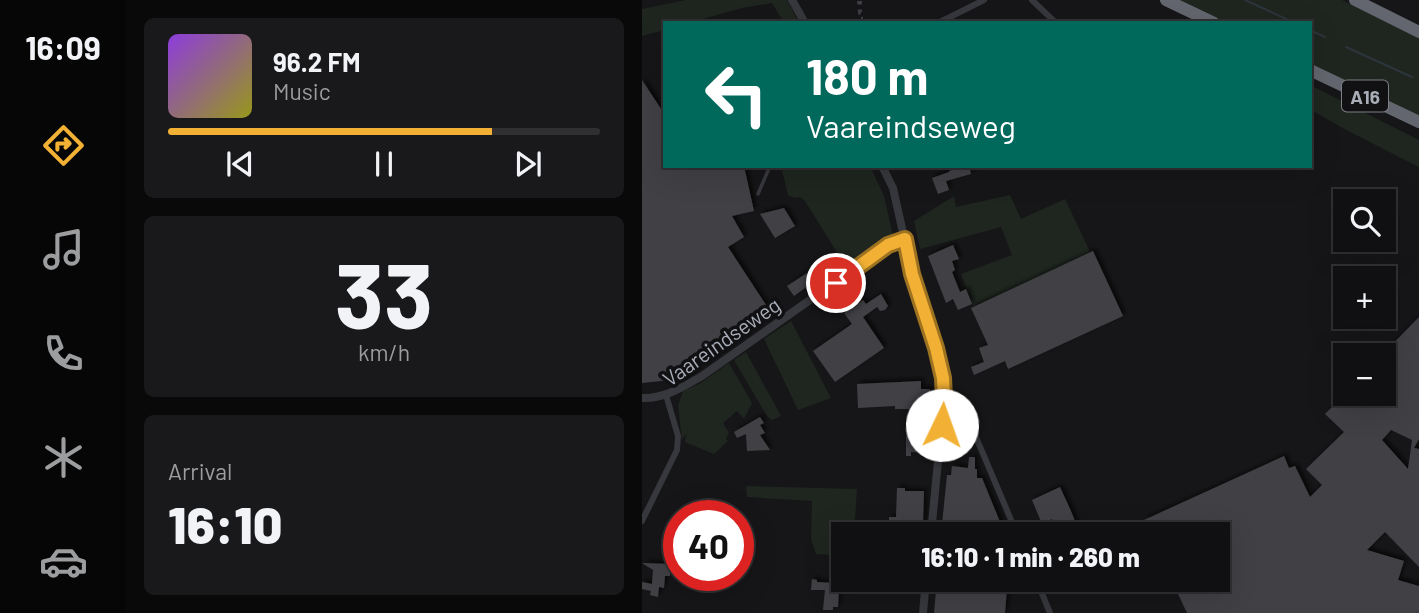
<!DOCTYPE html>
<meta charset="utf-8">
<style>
:root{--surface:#101012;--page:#19191b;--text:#f1f3f6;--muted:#9c9d9f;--line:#303032;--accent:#f2b134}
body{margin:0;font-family:Barlow,sans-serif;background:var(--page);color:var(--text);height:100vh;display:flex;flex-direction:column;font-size:26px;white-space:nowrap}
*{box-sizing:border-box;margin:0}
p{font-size:23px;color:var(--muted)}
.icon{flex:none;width:38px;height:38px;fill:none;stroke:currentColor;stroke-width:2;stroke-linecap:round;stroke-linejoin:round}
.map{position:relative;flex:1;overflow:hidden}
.side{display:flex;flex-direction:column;gap:18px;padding:18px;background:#09090a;width:516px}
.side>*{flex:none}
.hud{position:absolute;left:21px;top:21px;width:649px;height:147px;border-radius:0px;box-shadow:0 7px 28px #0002,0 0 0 2px var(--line);background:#00695c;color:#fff;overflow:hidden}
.buttons{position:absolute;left:691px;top:189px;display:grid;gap:14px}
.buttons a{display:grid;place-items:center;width:63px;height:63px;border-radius:0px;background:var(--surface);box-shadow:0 7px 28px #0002,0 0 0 2px var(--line);font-size:35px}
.speed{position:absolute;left:21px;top:500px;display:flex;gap:14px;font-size:35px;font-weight:700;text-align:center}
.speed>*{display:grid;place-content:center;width:91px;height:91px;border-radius:50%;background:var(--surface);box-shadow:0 7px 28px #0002,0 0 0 2px var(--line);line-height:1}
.speed .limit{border:10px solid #d22;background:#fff;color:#111}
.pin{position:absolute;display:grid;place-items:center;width:60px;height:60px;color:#fff;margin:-30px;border:4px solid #fff;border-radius:50%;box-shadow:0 2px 7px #0007}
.me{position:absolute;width:77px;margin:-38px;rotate:3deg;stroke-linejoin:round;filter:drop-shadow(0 0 5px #0008)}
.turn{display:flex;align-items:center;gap:24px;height:147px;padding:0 28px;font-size:32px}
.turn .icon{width:91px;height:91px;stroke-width:2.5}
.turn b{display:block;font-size:49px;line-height:60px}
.big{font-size:52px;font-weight:800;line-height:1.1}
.side .widget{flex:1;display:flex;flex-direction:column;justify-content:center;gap:10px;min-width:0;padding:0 24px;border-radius:10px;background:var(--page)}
.side .dial{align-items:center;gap:0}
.dial b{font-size:91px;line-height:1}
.song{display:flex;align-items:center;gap:21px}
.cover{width:84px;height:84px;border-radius:10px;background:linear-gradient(135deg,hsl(270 70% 55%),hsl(60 70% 35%))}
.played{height:7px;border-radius:4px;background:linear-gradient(90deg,var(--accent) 75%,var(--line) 75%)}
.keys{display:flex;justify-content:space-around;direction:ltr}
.trip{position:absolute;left:189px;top:522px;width:399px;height:70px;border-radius:0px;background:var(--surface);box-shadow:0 7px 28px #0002,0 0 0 2px var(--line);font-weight:800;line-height:70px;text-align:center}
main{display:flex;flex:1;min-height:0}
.menu{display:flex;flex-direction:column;width:126px;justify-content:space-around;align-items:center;background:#060607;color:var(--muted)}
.menu .icon{width:49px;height:49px}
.menu .current{color:var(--accent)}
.menu b{font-size:32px;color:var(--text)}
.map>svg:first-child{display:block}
.green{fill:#1e261f}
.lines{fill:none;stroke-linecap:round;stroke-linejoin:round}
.stream{stroke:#2c353c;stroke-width:2}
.building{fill:#404145;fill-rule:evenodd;filter:url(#shadow)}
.path{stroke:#3d3f44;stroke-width:2;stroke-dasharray:3.5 5;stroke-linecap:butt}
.service{stroke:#37383d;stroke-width:3.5}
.minor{stroke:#37383d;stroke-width:6}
.tertiary{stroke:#37383d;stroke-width:8}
.motorway{stroke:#63666e;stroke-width:12}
.route-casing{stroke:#9d7322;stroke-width:18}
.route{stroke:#f2b134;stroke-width:12}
.labels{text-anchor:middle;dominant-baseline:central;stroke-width:7;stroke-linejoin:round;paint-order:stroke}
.shield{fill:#111113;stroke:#7b7e86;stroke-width:2}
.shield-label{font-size:19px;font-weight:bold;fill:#a8adb8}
.street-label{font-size:21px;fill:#a8adb8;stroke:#111113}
</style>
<main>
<nav class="menu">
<b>16:09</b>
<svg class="icon current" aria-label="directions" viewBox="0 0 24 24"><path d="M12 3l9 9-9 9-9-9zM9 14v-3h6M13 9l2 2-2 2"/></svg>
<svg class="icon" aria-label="music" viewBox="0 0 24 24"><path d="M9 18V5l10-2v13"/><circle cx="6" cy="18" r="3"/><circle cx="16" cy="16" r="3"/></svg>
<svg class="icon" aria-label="phone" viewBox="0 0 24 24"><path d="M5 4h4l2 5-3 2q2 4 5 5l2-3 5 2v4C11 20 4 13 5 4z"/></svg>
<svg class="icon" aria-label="climate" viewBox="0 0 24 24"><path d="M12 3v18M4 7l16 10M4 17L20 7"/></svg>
<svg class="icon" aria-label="car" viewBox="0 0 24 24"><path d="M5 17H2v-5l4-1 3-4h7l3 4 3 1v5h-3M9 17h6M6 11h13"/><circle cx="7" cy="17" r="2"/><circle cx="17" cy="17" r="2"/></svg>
</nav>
<section class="side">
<div class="widget">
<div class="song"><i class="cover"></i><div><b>96.2 FM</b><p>Music</p></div></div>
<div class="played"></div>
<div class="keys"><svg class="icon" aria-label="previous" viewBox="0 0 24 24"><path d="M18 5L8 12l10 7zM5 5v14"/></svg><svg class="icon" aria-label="pause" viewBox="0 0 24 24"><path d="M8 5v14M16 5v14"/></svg><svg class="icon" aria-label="next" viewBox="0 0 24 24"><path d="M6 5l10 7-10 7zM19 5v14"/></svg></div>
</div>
<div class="widget dial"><b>33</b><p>km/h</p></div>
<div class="widget"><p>Arrival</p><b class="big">16:10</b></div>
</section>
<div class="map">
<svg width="777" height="613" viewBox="0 0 777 613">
<defs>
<filter id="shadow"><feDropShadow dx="3" dy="-3" stdDeviation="2" flood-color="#0009"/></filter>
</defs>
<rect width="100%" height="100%" fill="#161618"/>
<path class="green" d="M44,0H145L157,23H142L130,3L100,8L47,23H23V30L0,36V9Z
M535,0H700L777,38V117L669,64L668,23H584Z
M668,85L777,140V167L706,131L669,110Z
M139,166H228L242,196L251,235L204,267L163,201L158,197L152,198L146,195Z
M368,195L379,219L423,199L450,256L331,306L319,274L370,255L359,227L278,249L272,221L312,196L314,207Z
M149,321L189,398L156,410L122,339Z
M104,352L139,416L130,420L125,416L92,360Z
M87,363L110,403L102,419L95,411L81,423L87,433L84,439L86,441L72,454L43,442L44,434L40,440L36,406L41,391L57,384Z
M104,486L215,489L212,534H201V556L174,554L169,539L170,501L105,497Z"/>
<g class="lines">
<path class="stream" d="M603,0L653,23
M668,30L683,37
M704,47L770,77"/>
</g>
<path class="building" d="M0,80L23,115V166H102L112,211L90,216L102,237L86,247L130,314L29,380L0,383Z
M325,166H327L329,174L304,181L307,190L296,194L290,178L307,172V171Z
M142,208L153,226L133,238L118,214Z
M311,245L317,259L310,261L313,270L310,272L318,292L324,289L330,304L316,310L311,299L304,303L286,256Z
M451,251L481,316L366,369L363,361L332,375L329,367L342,362L337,348L346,345L329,308Z
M168,271L174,280L152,296L145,286Z
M239,294L246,306L243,310L238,311L235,307L221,317L242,348L193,382L171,351L210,324L202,313L221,300L224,304Z
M777,317V439L772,448L777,449V567L743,532L725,550L762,561L756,580L777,586V613H545L529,579H576V534H509L502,520L642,456L647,468L653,466L668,497L680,485L664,469L702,432L683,414L703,394H742V353ZM749,430L770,440L766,469L740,440Z
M279,381V389H288V399H276L275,411L284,412L283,419L272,418L273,413H268V409H253V406L216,408L215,384Z
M118,417L122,423L118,425L123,433L118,435L128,450L105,451L104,434L95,438L92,432Z
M275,431H285L283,453L269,452V456H264V433H275Z
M327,457H333V469H335V478H340L363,534H299L305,475H309L310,466L326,468Z
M418,487L429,511L438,534H416L410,519L400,524L390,500Z
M255,488H263V491H282L281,524L253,522V527H247V517H254Z
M0,563L28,564V576H23L22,588L17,587L16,597L8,595L9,591L0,589V582L10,584L11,570Z
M170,579L175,580V582L193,583L192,588H197L196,607H191V610H181L183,590H169Z
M295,579H382L386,590L365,588L363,613H292Z"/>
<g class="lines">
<path class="path" d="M216,1L217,12
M218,1V8
M219,1V12
M219,23L217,13H220V23"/>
<path class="service" d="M116,194L128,166"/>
<path class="minor" d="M390,0L414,23
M296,23L342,0
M302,398L316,400L320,404L375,534
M0,521L35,450L36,436L24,395
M394,579L408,613"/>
<path class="tertiary" d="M150,0L163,23
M240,166L251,188L270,273L294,348L301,378L302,398L289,534
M0,398C22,399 41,387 60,376L246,245L263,239
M281,613L284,579"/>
<path class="motorway" d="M524,0L572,23
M713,0L777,32
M668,70L777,122"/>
</g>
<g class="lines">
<defs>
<path id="route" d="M194,283L246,245L263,239L270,274L294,348L301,378L302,398L300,425"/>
</defs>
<use href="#route" class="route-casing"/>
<use href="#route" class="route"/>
</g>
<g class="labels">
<rect class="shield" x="700" y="80.5" width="46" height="31" rx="5"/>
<g class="shield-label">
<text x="723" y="96">A16</text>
</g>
<g class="street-label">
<text transform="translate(79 341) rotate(-35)">Vaareindseweg</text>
</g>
</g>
</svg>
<div class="buttons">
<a><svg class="icon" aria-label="search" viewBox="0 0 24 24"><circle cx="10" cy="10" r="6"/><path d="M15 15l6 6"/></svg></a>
<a>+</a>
<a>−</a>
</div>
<div class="speed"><div class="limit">40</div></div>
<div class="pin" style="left:194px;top:283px;background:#d93025"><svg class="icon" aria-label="arrive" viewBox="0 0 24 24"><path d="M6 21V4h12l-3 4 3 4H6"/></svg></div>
<svg class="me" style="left:300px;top:425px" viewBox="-20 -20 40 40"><circle r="19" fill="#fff"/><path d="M0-13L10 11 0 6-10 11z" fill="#f2b134"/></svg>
<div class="trip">16:10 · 1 min · 260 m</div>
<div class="hud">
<div class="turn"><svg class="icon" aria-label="left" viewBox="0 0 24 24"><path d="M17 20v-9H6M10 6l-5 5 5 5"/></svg><div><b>180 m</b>Vaareindseweg</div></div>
</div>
</div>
</main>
